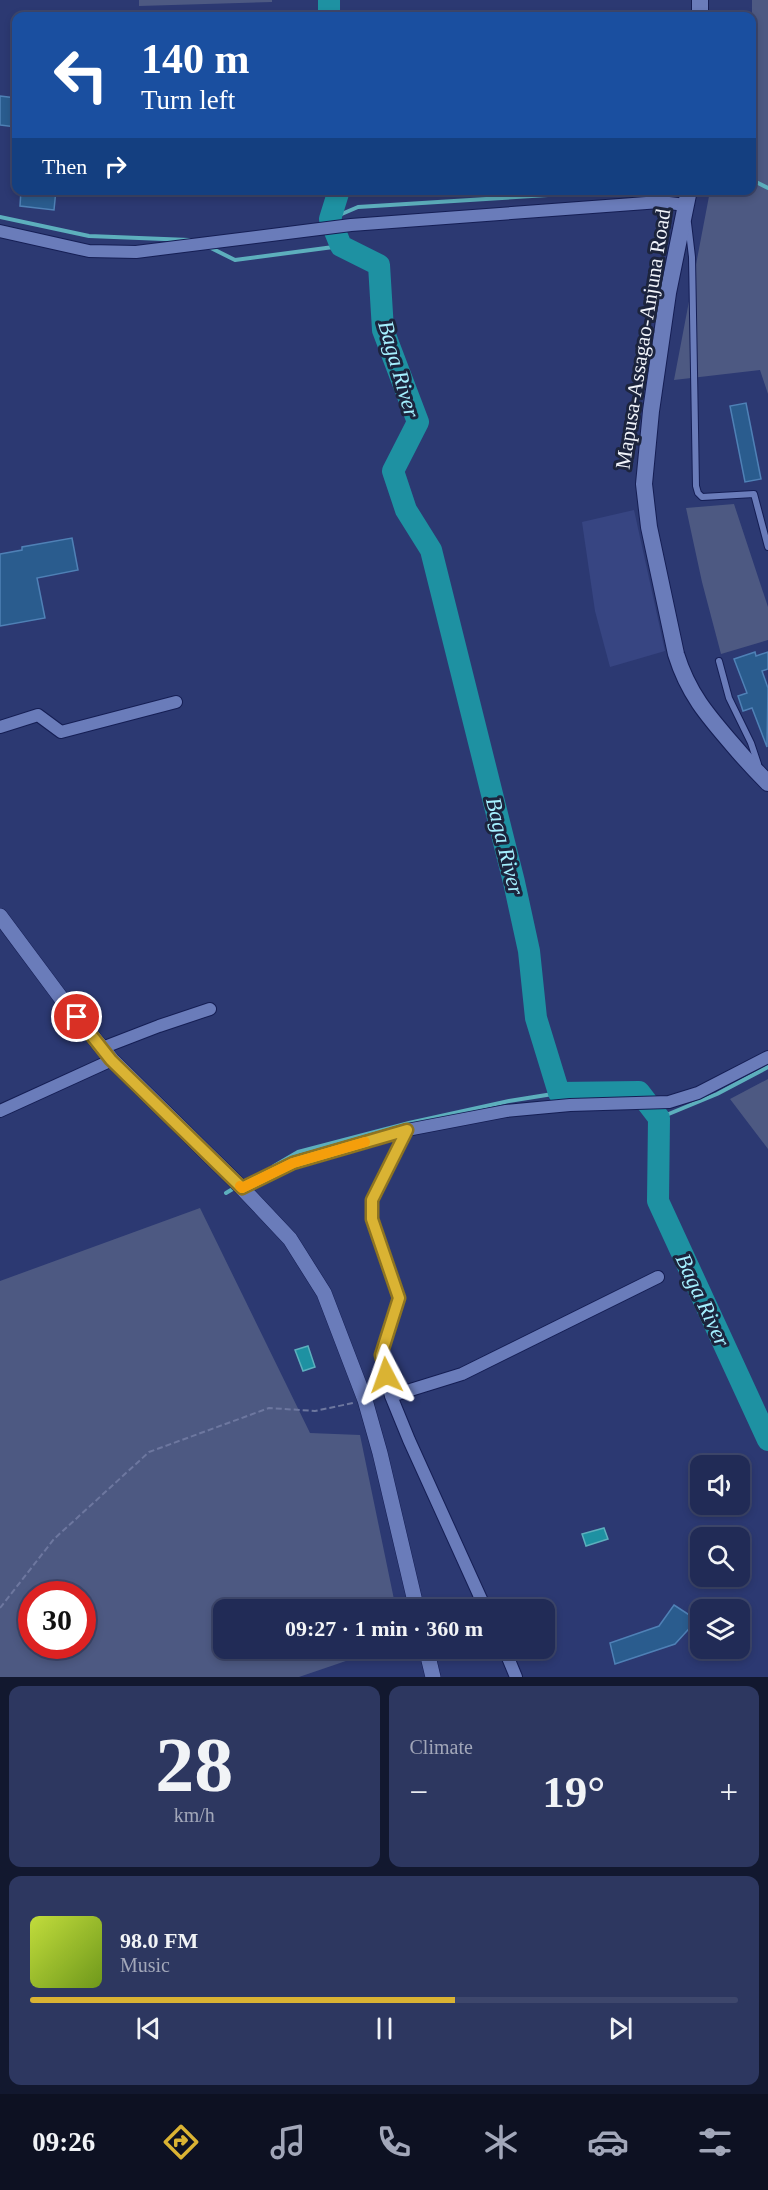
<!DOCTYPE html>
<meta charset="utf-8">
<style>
:root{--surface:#212b56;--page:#2d3760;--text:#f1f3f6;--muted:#a2a7b9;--line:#3e476c;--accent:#dab333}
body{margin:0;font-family:"Times New Roman",serif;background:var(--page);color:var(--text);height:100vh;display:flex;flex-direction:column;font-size:22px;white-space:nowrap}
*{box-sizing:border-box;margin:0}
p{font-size:20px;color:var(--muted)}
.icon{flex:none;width:33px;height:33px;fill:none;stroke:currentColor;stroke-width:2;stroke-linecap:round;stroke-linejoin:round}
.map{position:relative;height:1677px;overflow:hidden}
.sheet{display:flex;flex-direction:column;gap:9px;padding:9px;background:#12182f;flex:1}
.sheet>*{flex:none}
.hud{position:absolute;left:12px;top:12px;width:744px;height:183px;border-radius:12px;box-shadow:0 3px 9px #0003,0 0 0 2px var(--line);background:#1a4fa0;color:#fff;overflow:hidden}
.buttons{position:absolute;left:690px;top:1455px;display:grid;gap:12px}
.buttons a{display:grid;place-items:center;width:60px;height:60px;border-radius:12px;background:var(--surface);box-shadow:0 3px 9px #0003,0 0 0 2px var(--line);font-size:30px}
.speed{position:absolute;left:18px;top:1581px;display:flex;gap:12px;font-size:30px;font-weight:700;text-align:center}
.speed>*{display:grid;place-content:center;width:78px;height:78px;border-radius:50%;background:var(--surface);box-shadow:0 3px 9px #0003,0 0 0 2px var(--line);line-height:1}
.speed .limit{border:9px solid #d22;background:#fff;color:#111}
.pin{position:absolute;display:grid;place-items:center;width:51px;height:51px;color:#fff;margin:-26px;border:3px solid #fff;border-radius:50%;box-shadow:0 2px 6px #0007}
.me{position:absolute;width:66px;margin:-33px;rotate:356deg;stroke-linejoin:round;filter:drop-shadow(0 0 4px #0008)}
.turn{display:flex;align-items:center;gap:21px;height:126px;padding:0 30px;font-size:27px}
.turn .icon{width:78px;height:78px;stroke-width:2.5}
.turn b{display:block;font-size:42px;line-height:51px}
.then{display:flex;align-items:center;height:57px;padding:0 30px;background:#0003;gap:12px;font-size:22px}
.big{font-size:45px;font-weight:700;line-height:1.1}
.sheet .widget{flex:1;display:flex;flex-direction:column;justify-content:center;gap:9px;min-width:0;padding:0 21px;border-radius:12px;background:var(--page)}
.sheet .dial{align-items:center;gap:0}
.dial b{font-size:78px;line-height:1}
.song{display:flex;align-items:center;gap:18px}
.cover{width:72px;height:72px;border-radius:9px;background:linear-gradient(135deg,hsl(70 70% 55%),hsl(80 70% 35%))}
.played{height:6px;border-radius:3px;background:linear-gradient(90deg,var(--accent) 60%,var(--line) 60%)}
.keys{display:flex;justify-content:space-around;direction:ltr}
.heat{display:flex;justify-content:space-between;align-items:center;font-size:33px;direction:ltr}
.sheet .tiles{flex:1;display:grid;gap:9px;grid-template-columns:1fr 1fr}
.widget:last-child{grid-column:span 2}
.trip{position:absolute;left:213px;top:1599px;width:342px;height:60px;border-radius:12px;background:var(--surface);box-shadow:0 3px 9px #0003,0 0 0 2px var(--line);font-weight:700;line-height:60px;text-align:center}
.tabs{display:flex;height:96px;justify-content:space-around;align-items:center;background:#0d1122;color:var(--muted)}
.tabs .icon{width:42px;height:42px}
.tabs .selected{color:var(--accent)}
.tabs b{font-size:27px;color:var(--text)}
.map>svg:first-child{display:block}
.built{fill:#374582}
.green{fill:#4d5982;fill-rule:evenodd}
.water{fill:#1e91a2;stroke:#5dafbd;stroke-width:1.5}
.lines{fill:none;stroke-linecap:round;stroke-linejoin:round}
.stream{stroke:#5dafbd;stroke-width:4}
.river{stroke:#1e91a2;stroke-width:22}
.building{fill:#2a5c8e;stroke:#4f81b6;stroke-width:1.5}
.service-casing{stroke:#151e54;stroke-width:8}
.minor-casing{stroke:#151e54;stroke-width:14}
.tertiary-casing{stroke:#151e54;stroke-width:16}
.secondary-casing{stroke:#151e54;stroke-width:18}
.path{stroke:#6d779f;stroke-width:2;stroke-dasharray:6 3;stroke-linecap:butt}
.service{stroke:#6a7cba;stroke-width:6}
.minor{stroke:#6a7cba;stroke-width:12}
.tertiary{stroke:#6a7cba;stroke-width:15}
.secondary{stroke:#6a7cba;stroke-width:16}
.route-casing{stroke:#8e7421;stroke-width:15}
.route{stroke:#dab333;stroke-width:10}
.slow{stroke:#f59e0b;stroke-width:10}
.labels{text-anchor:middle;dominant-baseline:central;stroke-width:6;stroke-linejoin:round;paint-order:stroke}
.street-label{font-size:21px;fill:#f1f4fb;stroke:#1c243d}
.water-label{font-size:22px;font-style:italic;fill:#a5f0ff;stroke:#1c243d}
</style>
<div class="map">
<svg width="768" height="1677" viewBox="0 0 768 1677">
<rect width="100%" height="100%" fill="#2c3972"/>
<path class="built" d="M634,510L665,651L610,667L595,611L582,522Z"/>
<path class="green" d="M139,0H272V2L139,6Z
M752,0H768V394L760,370L674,380L710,191L752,190V16H720V14L752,13Z
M734,504L768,607V640L721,654L702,582L686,508Z
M768,1079V1149L730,1099Z
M200,1208L310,1433L360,1435L396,1609L224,1610V1648L381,1649L299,1677H0V1281ZM82,1594V1646H32V1594Z"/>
<path class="water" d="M308,1346L315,1367L303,1371L295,1350Z
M604,1528L608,1539L586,1546L582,1534Z"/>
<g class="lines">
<path class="stream" d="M752,180L768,188
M0,217L89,236L189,240
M330,219L358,207L548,195L557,190
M207,246L235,260L341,246
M659,1118L717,1094L768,1067
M274,1166L298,1152L409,1123L509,1101L559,1093
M226,1193L236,1187"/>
<path class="river" d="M329,16V0
M339,190L330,219L341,246L379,265L383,330L418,422L393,471L406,510L431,550L514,882L529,951L536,1018L559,1093L639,1092L659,1118L658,1201L768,1440"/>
</g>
<path class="building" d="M0,96L16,98V127L0,125Z
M21,190H56L54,210L20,206Z
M746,403L761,479L745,482L730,406Z
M72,538L78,570L37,578L45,618L0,626V554L22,550V547Z
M755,652L756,656L768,652V669L762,671L768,688L767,747L752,708L743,711L738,696L747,693L734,659Z
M674,1605L697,1620L675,1644L615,1664L610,1643L659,1626Z"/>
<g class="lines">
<defs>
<path id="service" d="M688,223L692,257L696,486L698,493L702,497L754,494L768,547
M719,661L729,698L751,743L758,764"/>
<path id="minor" d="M0,231L89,251L136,252L351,225L660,202L686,205
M0,727L38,715L61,732L176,702
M102,1048L159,1026L210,1009
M0,1111L112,1060
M407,1130L372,1200V1219L399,1298L381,1355L391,1396L409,1440L486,1610
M242,1188L293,1163L407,1130L506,1111L570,1105L669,1102L698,1093L768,1057
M391,1396L462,1374L658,1277
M504,1648L516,1677"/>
<path id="tertiary" d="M0,916L64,1002L112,1060L242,1188L290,1239L324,1293L365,1400L380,1453L417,1610
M426,1648L433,1677"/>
<path id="secondary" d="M700,0V16
M689,190L668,293L651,411L644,484L649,527L676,654C688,693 707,715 733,745C744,758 756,771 768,783"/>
</defs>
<use href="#service" class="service-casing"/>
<use href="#minor" class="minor-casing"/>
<use href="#tertiary" class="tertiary-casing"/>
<use href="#secondary" class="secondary-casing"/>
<path class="path" d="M0,1608L54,1539L149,1452L269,1408L315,1411L353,1403"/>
<use href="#service" class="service"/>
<use href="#minor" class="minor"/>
<use href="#tertiary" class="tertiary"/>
<use href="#secondary" class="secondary"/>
</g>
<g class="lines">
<defs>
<path id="route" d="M77,1017L111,1060L242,1188L293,1163L407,1130L372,1200V1219L399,1298L381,1355L386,1375"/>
</defs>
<use href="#route" class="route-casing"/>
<use href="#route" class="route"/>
<path class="slow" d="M240,1186L242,1188L293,1163L365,1142"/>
</g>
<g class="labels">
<g class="street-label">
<text transform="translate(643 339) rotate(-81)">Mapusa-Assagao-Anjuna Road</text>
</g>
<g class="water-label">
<text transform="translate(399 369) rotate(74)">Baga River</text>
<text transform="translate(505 846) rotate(76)">Baga River</text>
<text transform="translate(703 1300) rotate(65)">Baga River</text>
</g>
</g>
</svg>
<div class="buttons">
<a><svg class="icon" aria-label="sound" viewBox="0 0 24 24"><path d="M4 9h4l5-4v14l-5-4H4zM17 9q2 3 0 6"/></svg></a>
<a><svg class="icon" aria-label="search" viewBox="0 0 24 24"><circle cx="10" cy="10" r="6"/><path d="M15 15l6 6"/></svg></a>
<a><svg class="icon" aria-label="layers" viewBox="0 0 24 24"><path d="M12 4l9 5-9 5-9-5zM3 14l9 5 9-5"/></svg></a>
</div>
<div class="speed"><div class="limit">30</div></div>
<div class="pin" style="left:77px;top:1017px;background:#d93025"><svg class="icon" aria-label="arrive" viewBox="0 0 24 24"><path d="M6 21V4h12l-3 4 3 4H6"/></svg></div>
<svg class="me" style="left:386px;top:1375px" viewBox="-20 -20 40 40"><path d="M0-17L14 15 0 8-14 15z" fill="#dab333" stroke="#fff" stroke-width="4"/></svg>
<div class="trip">09:27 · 1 min · 360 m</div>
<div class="hud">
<div class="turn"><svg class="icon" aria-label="left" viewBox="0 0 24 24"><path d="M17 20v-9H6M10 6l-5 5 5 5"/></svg><div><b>140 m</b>Turn left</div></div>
<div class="then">Then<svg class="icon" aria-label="right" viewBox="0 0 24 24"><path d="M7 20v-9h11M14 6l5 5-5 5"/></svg></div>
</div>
</div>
<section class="sheet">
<div class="tiles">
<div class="widget dial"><b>28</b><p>km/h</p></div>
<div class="widget"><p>Climate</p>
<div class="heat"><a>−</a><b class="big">19°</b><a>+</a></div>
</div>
<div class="widget">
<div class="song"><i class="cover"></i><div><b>98.0 FM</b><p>Music</p></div></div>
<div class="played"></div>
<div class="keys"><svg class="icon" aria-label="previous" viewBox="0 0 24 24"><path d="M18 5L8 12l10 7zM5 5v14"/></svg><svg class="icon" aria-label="pause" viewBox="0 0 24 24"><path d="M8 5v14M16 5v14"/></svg><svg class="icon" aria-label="next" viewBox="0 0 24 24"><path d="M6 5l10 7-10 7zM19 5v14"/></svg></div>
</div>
</div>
</section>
<nav class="tabs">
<b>09:26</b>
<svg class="icon selected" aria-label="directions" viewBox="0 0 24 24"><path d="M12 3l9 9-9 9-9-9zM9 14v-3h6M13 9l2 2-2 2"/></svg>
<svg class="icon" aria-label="music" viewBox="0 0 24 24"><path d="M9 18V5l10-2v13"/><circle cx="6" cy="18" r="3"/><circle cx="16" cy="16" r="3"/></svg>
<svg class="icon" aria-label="phone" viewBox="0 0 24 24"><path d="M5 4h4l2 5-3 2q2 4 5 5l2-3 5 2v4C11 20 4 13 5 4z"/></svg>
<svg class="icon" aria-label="climate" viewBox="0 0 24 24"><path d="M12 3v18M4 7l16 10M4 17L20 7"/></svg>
<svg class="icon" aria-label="car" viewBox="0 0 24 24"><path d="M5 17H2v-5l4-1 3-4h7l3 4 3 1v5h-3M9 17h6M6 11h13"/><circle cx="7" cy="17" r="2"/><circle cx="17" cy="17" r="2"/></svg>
<svg class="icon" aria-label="filters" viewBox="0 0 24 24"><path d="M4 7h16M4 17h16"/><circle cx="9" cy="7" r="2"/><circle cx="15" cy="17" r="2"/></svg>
</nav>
